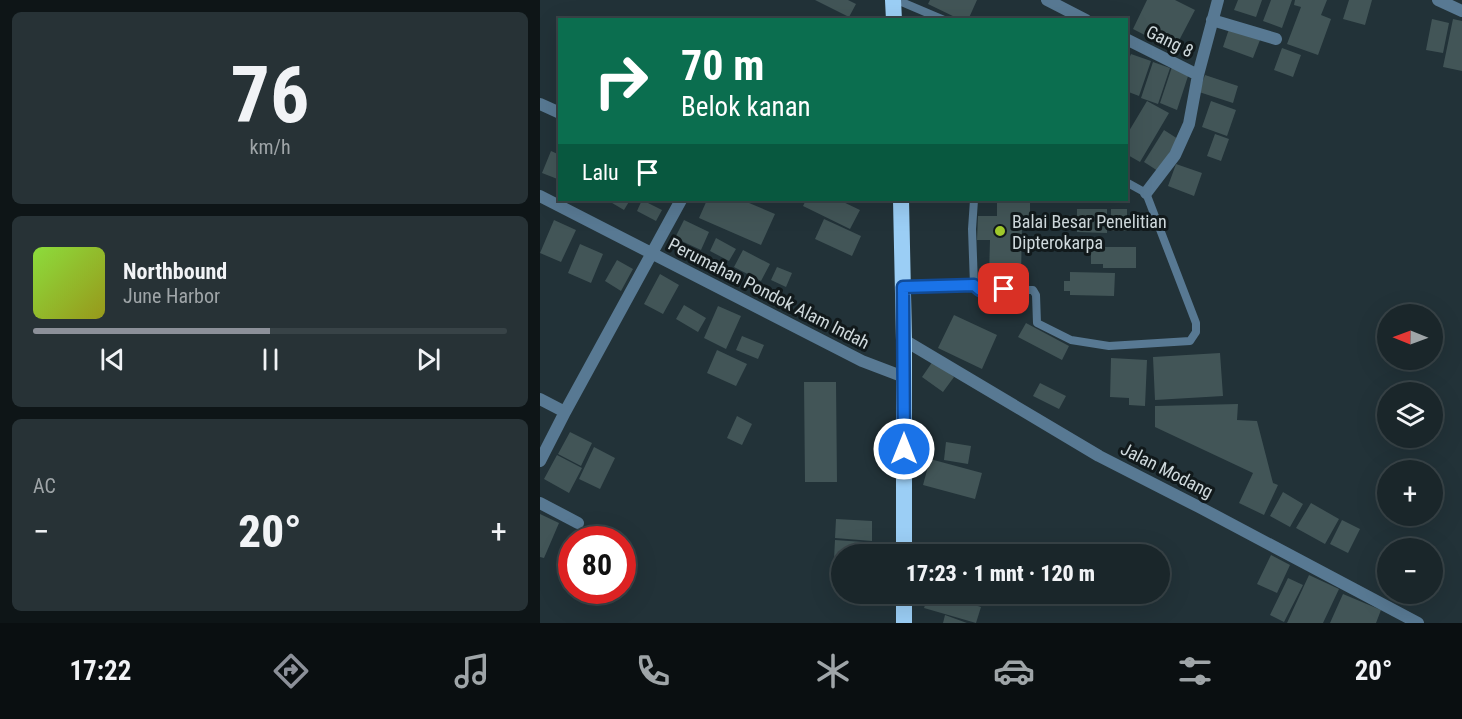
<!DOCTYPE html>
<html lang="id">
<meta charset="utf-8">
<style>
:root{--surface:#1a262a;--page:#273236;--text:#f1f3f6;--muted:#9fa5a8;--line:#384347;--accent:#8c9099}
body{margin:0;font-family:"Roboto Condensed",sans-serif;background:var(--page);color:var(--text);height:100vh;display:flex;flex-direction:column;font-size:22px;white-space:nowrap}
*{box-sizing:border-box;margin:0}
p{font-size:20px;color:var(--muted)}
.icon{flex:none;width:33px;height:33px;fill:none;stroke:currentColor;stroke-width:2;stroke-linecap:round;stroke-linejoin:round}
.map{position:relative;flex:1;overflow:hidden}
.panel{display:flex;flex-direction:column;gap:12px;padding:12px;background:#0e1517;width:540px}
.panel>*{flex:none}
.guide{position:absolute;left:18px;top:18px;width:570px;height:183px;border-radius:0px;box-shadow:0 6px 24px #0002,0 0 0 2px var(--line);background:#0b6e4f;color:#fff;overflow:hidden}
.needle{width:39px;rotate:271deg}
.buttons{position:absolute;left:837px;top:304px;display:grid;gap:12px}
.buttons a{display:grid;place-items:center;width:66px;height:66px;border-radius:50%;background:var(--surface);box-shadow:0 6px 24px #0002,0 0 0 2px var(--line);font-size:30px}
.speed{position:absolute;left:18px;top:526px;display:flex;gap:12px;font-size:30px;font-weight:700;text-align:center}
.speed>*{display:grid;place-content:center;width:78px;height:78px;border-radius:50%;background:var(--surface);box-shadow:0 6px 24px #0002,0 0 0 2px var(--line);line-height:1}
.speed .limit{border:9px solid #d22;background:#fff;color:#111}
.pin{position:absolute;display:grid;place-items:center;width:51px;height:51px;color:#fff;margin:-26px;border-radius:12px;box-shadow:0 3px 9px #0006}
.me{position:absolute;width:66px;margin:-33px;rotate:0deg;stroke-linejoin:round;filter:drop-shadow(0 0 4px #0008)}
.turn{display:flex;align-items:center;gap:21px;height:126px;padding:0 24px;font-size:27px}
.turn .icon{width:78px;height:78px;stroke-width:2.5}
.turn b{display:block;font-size:42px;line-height:51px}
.then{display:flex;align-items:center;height:57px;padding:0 24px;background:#0003;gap:12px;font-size:22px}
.big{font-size:45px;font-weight:800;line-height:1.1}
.panel .tile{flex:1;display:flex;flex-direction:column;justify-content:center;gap:9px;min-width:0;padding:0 21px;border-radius:9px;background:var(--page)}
.panel .dial{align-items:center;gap:0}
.dial b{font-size:78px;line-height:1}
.song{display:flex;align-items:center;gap:18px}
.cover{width:72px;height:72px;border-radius:9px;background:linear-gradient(135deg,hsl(90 70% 55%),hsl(60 70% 35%))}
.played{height:6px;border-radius:3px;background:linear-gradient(90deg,var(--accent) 50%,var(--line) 50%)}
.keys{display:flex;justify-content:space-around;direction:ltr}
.heat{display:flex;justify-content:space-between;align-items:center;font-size:33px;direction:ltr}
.trip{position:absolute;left:291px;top:544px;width:339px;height:60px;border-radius:30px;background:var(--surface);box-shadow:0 6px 24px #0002,0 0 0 2px var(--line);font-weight:800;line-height:60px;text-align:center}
.tab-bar{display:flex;height:96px;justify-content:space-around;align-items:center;background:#0a0f11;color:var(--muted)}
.tab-bar .icon{width:42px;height:42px}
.tab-bar .current{color:var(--accent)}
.tab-bar b{font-size:27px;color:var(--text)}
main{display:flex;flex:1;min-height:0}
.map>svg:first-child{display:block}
.building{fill:#425557}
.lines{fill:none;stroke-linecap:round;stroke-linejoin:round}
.service{stroke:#587993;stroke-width:8}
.minor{stroke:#587993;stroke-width:12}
.trunk{stroke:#9bcef5;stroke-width:16}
.route-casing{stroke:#114b97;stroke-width:15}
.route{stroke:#1a73e8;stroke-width:10}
.poi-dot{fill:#a0c92b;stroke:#11191b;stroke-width:2}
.labels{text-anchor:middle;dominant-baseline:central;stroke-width:6;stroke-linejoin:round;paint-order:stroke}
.street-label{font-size:18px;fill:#cfd9dc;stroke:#11191b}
.poi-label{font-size:18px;fill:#cfd9dc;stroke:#11191b;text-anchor:start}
</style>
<main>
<section class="panel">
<div class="tile dial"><b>76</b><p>km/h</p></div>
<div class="tile">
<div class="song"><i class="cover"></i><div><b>Northbound</b><p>June Harbor</p></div></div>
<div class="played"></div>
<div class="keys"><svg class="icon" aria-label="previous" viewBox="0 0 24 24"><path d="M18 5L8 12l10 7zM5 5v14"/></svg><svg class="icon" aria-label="pause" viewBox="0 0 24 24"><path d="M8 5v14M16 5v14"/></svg><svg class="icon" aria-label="next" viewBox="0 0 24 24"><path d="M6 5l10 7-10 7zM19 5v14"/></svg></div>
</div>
<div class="tile"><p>AC</p>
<div class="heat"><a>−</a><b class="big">20°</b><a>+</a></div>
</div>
</section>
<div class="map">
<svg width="922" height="623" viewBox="0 0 922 623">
<rect width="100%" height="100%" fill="#223238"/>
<path class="building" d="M275,0H308L316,4L309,17Z
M390,0H437L428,20H421L388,4Z
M607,0H635L655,10L634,50L593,29Z
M698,0H722L716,17L694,10Z
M731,0H752L742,28L723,21Z
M755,0H787L781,15L791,19L778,55L747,44L761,7L754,5Z
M809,0H832L825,25L803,19Z
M892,19L909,23L903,53L886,50Z
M913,19L922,21V71L903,67Z
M689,29L720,40L713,58L683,47Z
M742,48L761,55L753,77L734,70Z
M591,54L611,61L599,96L586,91V66Z
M613,62L630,68L618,104L601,98Z
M632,67L649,73L637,110L620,103Z
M665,75L698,86L693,103L659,92Z
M607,101L629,113L600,162L586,154V136Z
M671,101L696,110L687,136L662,127Z
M624,130L638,139L618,171L604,162Z
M675,134L689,139L681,161L667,156Z
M11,151L20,155V180L2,173Z
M636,164L662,173L654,196L628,186Z
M67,200H90L84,210Z
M102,200L122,210L116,221L97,211Z
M167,200H202L235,214L221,245L159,218Z
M266,200H299L320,210L310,229L263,206Z
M457,200H490V223L482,222L481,277L449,276L450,240H437L438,216H457Z
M537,209H567V233L537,232Z
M571,209H587V231H571Z
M284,219L321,236L312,256L275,239Z
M14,220L36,230L21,262L0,253Z
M144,220L169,232L161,250L135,238Z
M176,238L196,249L189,261L170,251Z
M40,244L63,254L51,283L28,273Z
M563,247H596V268H563V264H551V251H563Z
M203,250L230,264L221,281L194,267Z
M77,260L93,269L81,291L65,281Z
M237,267L252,273L246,287L231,280Z
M530,272L575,273L574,296L530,295V291H524V281H530Z
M120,274L139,285L123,314L104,304Z
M144,305L166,318L158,332L136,319Z
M178,306L201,316L186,349L164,338Z
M414,315L457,335L442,369L398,348Z
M486,323L529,346L522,360L478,337Z
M202,336L224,345L218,359L196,350Z
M177,350L207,364L196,386L167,373Z
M680,353L683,396L615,400L613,357Z
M571,358L607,360L605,406L589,405V398L570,397Z
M393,361L414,377L403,392L382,377Z
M264,382H296L297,482H265Z
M500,383L526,396L519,409L493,396Z
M698,404L697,420L717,421L733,483L738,485L724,515L699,503L713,473L615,427V406Z
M197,416L212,424L202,445L187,438Z
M30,432L52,443L41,466L18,454Z
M406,442L431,446L428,464L404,460Z
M54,447L75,458L60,489L39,479Z
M17,455L42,468L29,493L4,479Z
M390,459L442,473L435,499L383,485Z
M743,492L763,504L750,527L730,516Z
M771,503L799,519L785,544L756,528Z
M0,514L19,523L4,558L0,557Z
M296,519L332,521V541L295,538Z
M802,520L820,529L808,553L790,544Z
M295,540L338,543L337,555H302V559H294Z
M731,555L750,565L737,593L717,584Z
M769,575L799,589L783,623H747Z
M748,578L763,585L744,622L730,615Z
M389,594H399L441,607L436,623L384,608Z
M412,594H447L443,605Z
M803,594L841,610L836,623H790Z
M405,615L427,623H403Z"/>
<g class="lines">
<path class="service" d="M357,0L404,20
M434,285L432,229L434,200
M363,287L434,285L440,290H493L496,295L497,323L531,340L569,346L650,341L656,332V323L606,193L586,182"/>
<path class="minor" d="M507,0L546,20
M898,0L922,11
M672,20L736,39
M586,39L658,75
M0,104L20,113
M606,193L635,155L649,124L658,75L678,0
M0,196L322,361L364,377
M364,340L559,456L659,507L878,623
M0,399L25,412
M0,461L25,412L141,200
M0,503L38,523"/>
<path class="trunk" d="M353,0L354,20
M361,200L364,340V555
M364,623V594"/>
</g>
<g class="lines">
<defs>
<path id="route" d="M364,449L363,287L434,285L440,290L464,289"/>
</defs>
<use href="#route" class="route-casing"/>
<use href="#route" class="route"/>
</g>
<circle class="poi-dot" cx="460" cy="231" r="6"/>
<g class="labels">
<g class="street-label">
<text transform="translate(630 41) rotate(26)">Gang 8</text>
<text transform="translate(229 293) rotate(27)">Perumahan Pondok Alam Indah</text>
<text transform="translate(627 470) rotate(27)">Jalan Modang</text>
</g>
<g class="poi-label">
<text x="472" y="221">Balai Besar Penelitian<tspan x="472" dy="21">Dipterokarpa</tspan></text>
</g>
</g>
</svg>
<div class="buttons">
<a><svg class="needle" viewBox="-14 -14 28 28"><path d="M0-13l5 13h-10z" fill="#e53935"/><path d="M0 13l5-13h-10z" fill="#9fa5a8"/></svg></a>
<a><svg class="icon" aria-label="layers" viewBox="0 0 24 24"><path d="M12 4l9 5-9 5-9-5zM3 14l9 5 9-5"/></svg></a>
<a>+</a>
<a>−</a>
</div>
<div class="speed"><div class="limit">80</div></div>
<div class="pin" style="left:464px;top:289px;background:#d93025"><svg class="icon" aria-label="arrive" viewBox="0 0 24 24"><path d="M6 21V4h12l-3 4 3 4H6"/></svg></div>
<svg class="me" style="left:364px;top:449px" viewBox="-20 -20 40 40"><circle r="17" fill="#1a73e8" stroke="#fff" stroke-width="3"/><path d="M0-11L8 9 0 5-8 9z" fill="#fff"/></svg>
<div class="trip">17:23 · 1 mnt · 120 m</div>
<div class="guide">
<div class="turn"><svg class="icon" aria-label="right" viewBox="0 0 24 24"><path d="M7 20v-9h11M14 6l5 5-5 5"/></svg><div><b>70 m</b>Belok kanan</div></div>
<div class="then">Lalu<svg class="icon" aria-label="arrive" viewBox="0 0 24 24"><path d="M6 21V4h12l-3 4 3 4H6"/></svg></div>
</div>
</div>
</main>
<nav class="tab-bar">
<b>17:22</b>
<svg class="icon current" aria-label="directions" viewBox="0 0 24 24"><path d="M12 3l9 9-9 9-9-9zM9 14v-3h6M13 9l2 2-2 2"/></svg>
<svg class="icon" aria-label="music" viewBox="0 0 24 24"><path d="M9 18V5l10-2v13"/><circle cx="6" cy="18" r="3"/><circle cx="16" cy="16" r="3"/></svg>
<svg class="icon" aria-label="phone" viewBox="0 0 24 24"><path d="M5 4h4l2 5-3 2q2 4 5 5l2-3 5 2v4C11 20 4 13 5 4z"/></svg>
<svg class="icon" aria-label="climate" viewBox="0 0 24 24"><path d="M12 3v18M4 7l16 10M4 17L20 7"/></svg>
<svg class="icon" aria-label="car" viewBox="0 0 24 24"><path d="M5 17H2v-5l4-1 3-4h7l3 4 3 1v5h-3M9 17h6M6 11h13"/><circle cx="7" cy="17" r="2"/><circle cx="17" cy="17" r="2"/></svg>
<svg class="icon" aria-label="filters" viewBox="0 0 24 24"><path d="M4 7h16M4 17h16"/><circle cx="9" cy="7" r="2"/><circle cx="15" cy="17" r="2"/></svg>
<b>20°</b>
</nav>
